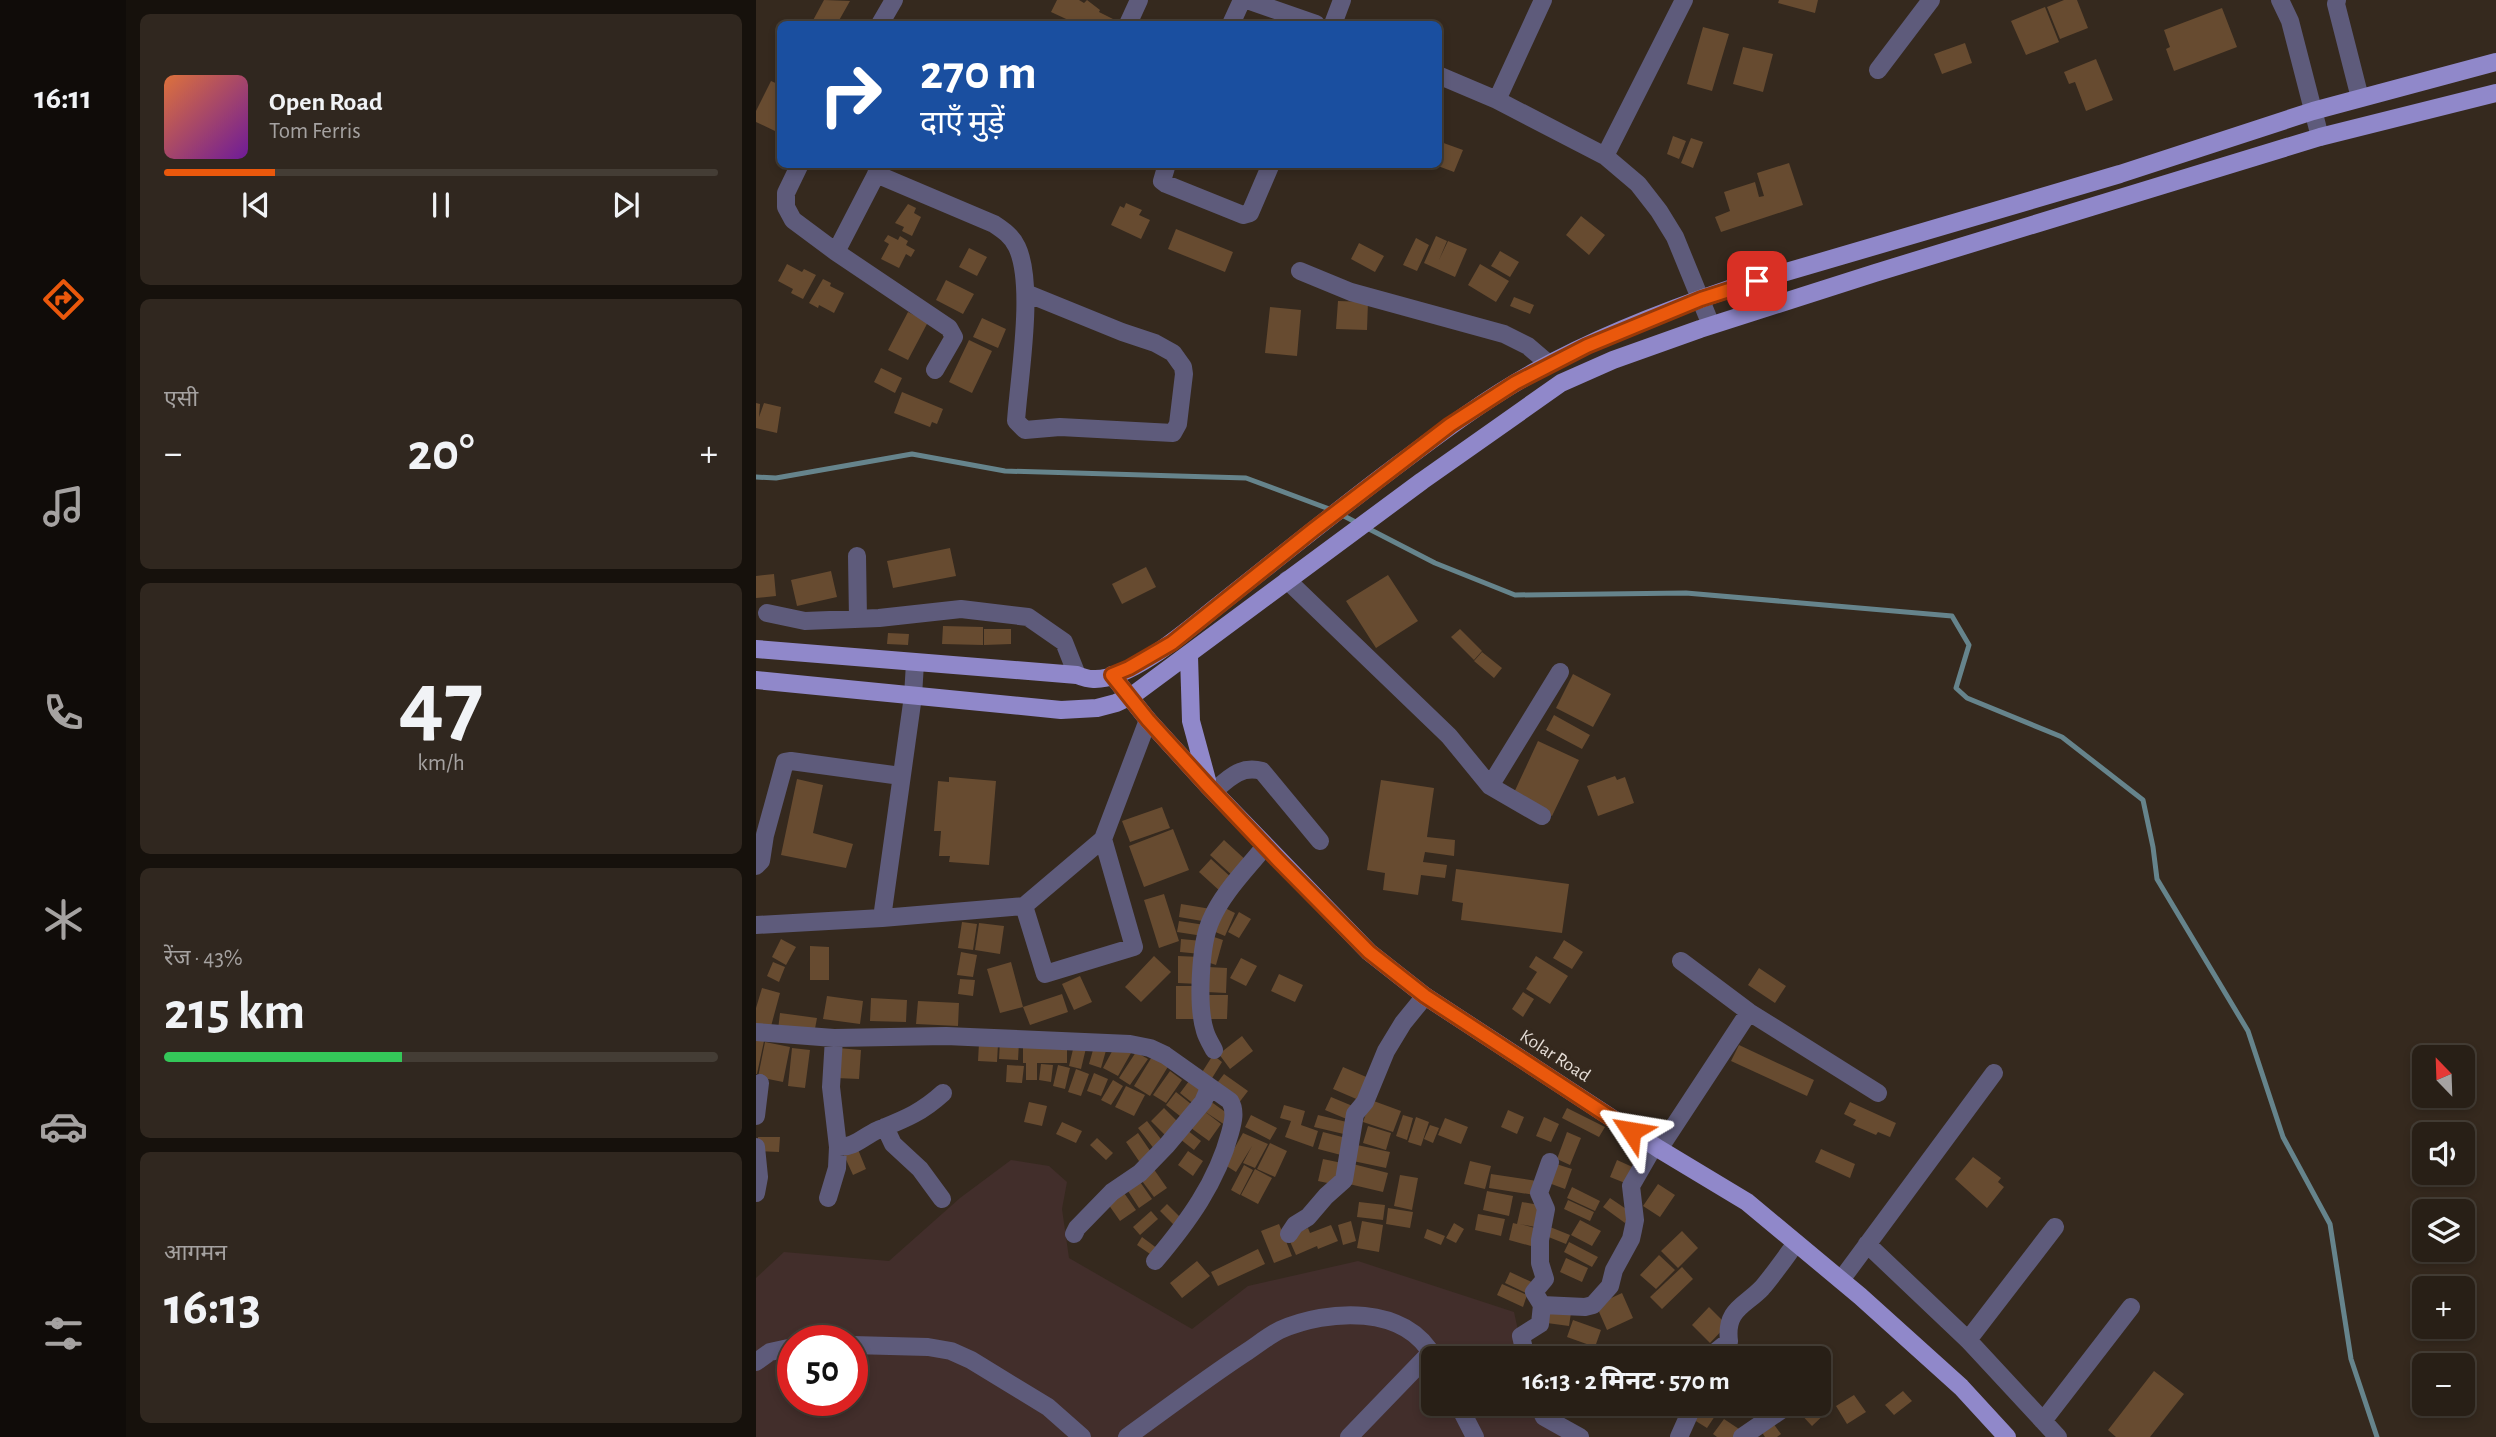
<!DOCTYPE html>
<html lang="hi">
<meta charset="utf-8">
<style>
:root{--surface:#281f16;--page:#30271f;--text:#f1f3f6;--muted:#a5a2a1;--line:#443d35;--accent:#ea580c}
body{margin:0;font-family:"Alegreya Sans","Noto Sans Devanagari",sans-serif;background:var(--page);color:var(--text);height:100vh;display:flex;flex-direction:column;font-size:26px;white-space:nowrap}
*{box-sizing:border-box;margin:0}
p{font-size:23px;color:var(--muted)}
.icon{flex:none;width:38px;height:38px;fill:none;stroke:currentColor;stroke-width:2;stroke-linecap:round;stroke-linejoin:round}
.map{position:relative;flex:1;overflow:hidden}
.panel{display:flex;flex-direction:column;gap:14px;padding:14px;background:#16110c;width:630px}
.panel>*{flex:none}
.hud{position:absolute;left:21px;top:21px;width:665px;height:147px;border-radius:10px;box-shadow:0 4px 10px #0003,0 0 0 2px var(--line);background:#1a4fa0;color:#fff;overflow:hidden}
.needle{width:46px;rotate:337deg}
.fabs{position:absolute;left:1656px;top:1045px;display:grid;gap:14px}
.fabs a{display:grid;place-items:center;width:63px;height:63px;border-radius:10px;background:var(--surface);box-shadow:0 4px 10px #0003,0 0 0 2px var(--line);font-size:35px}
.speed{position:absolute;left:21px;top:1325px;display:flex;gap:14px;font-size:35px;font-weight:700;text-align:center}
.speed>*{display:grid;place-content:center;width:91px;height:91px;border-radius:50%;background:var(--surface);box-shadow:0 4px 10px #0003,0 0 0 2px var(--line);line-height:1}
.speed .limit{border:10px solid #d22;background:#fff;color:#111}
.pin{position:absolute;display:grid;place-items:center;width:60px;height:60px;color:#fff;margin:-30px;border-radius:14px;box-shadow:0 4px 10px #0006}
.me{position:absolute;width:77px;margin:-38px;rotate:303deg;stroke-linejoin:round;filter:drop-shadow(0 0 5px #0008)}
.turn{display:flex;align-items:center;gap:24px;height:147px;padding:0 28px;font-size:32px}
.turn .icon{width:91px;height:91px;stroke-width:2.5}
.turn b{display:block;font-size:49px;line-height:60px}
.big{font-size:52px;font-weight:700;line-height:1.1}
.panel .tile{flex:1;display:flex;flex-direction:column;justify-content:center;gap:10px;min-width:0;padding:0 24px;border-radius:10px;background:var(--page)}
.panel .dial{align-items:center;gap:0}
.dial b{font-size:91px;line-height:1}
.song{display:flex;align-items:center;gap:21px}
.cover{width:84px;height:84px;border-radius:10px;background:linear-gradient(135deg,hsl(20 70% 55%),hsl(280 70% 35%))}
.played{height:7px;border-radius:4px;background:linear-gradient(90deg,var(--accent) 20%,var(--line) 20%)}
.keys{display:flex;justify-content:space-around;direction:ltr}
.heat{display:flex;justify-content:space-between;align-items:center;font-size:38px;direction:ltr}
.charge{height:10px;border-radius:5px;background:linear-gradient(90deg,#34c759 43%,var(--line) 0)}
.trip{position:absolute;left:665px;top:1346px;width:410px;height:70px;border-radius:10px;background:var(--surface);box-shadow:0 4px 10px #0003,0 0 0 2px var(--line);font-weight:700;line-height:70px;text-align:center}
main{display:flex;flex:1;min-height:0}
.tab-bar{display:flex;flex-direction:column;width:126px;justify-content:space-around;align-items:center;background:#100c09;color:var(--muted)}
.tab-bar .icon{width:49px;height:49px}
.tab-bar .current{color:var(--accent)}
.tab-bar b{font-size:32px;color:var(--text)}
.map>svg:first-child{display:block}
.education{fill:#422e2b;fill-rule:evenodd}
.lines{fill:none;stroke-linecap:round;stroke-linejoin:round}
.stream{stroke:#66848c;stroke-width:5}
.building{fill:#674b30}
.minor{stroke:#5e5b7b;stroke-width:18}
.major{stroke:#9088ca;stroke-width:18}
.route-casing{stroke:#983908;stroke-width:18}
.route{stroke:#ea580c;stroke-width:12}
.labels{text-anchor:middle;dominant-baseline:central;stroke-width:7;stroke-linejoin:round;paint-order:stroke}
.street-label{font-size:19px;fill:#e5ddd6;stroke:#35291e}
</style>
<main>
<nav class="tab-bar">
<b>16:11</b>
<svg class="icon current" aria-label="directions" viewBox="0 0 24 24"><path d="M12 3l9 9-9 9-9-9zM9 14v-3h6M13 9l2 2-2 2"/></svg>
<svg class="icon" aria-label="music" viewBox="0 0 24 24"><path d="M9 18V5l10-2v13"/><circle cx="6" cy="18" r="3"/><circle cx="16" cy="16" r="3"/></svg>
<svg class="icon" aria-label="phone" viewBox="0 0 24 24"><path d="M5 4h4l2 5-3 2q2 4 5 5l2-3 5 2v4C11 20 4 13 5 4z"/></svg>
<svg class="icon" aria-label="climate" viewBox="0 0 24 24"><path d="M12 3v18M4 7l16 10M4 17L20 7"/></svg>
<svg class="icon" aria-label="car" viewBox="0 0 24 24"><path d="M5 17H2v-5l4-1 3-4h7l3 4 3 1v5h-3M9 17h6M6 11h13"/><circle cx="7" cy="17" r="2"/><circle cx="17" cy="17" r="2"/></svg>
<svg class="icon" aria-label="filters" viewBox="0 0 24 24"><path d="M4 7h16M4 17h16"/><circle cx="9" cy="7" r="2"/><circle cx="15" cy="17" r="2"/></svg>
</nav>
<section class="panel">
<div class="tile">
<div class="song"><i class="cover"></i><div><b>Open Road</b><p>Tom Ferris</p></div></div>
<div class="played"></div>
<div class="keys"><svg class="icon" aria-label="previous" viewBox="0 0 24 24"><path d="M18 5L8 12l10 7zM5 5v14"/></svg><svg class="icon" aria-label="pause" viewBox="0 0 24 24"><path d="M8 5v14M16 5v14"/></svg><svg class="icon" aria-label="next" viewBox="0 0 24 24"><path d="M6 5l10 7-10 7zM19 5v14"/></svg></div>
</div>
<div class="tile"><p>एसी</p>
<div class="heat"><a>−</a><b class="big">20°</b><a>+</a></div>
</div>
<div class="tile dial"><b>47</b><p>km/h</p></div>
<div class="tile"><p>रेंज · 43%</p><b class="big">215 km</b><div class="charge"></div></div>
<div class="tile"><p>आगमन</p><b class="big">16:13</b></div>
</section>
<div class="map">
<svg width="1740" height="1437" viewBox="0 0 1740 1437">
<rect width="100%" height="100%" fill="#35291e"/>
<path class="education" d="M255,1160L293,1166L311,1182L306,1209L313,1258L436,1329L492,1286L602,1261L758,1312L768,1358H677V1404H779L824,1437H0V1278L28,1252L133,1261L204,1198ZM37,1340H96V1400H37Z"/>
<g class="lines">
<path class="stream" d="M0,477L20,478L156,454L249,471L490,478L576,510
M584,514L679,563L759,595L930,593L1196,616L1213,645L1200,688L1211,698L1306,737L1387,800L1397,847L1401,879L1492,1031L1527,1137L1574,1224L1595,1359L1621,1437"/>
</g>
<path class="building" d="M68,0L94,1L81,24H55Z
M301,0H323L328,3L331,0L344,10L343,12L357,19L355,24H321L295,12Z
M1023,0H1062L1059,13L1022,3Z
M1308,0H1321L1332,28L1304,39L1291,7Z
M1289,7L1303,42L1270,55L1255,21Z
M1466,8L1481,47L1418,71L1410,49L1414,47L1408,30Z
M947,27L973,34L956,91L931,84Z
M1209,43L1216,63L1186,74L1178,54Z
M987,47L1017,54L1007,92L977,84Z
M1340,59L1357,100L1330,111L1319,82L1313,84L1308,72Z
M15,81L24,85V121L19,131L0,122V111Z
M917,136L930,141L923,159L911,154Z
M935,138L947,142L937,168L925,163Z
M682,141L707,150L698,172L682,166Z
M1033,163L1047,205L965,232L959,217L974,211L968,192L999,182L1003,197L1008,196L1001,173Z
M370,203L386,210L383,215L394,220L385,239L355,225L364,206L368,208Z
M152,204L160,208L158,213L165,217L156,236L146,231L148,227L139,223Z
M825,216L849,235L833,255L810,235Z
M420,229L477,252L469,272L412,249Z
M132,235L142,240L144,236L152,241L150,245L159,250L155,257L150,254L143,268L125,259L133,244L128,241Z
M680,236L691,241L683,260L692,241L711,249L699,277L668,263Z
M660,238L673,245L661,271L647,265Z
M603,243L628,256L619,272L595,259Z
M213,248L231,257L221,276L203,267Z
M744,251L763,262L754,277L735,266Z
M31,264L46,272L48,269L60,275L47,299L35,293L37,289L22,281Z
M724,264L753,281L740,302L712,285Z
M67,279L75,283L74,286L88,293L78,313L63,305L62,308L53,303Z
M190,280L218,294L207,314L180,300Z
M758,297L778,305L774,314L754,306Z
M582,301L612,302L611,330L580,329Z
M514,307L545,310L541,356L509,353Z
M152,312L172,322L152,360L132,350Z
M226,318L250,329L242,348L217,337Z
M213,340L236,351L216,393L193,382Z
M125,368L146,378L139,393L118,382Z
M146,392L187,409L181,424L176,422L174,427L138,413Z
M0,403L4,404L3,417L8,403L25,407L21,433L0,428Z
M194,548L200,576L137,588L131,561Z
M390,567L400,587L366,604L356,584Z
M75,571L81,597L41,606L35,580Z
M18,574L20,596L0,598V576Z
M632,575L662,621L620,648L590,601Z
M187,626L227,627V645L186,644Z
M228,629H255V644L228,645Z
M704,629L726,651L718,660L695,637Z
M132,633L153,634L152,645L131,644Z
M726,652L746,668L738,678L718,661Z
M817,674L855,694L837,727L800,708Z
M798,715L834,735L826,749L790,730Z
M782,741L823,760L796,816L756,797Z
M859,776L861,780L869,777L878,803L842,816L831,786Z
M193,777L240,781L233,865L193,862L194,856H183L185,831H178L182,781L193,782Z
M41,779L67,785L57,833L97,844L90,868L25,855Z
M625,780L678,788L671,837L699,840L698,856L669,852L667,862L691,865L689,878L665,875L662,895L627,890L629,873L611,870Z
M406,807L414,828L374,842L366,821Z
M417,829L433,870L388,887L373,846Z
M468,840L492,862L478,877L454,855Z
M455,859L477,879L465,892L443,872Z
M700,869L813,884L806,933L705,920L707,903L696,901Z
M408,894L423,941L403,948L388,900Z
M425,904L455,909L452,922L423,917Z
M467,907L479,913L469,936L457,931Z
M483,912L495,919L483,938L472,932Z
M423,921L449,925L447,936L421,932Z
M206,922L221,924L217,950L202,948Z
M223,923L248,926L244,954L219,950Z
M455,936L467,940L460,965L448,961Z
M25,939L40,947L30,965L16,957Z
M425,939L446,941L445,954L424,952Z
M808,940L827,952L816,969L797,958Z
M54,946L73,947V980H54Z
M205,952L221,955L217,977L201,975Z
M398,956L415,972L385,1002L369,987Z
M422,956L444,957L443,984L422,983Z
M780,956L812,976L794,1004L770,989L781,972L773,967Z
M485,958L501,966L490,986L474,978Z
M17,962L29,967L23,982L11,976Z
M255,962L267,1007L244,1013L231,969Z
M452,967L471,968L470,993L451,992Z
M1003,968L1030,986L1019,1003L992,985Z
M523,974L547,985L539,1002L515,991Z
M324,976L336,1002L318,1010L306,984Z
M204,979L219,980L217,996L202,994Z
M420,986H442V1019H420Z
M6,988L24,993L14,1030L0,1026V1008Z
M767,992L778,999L767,1017L756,1009Z
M306,994L312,1012L274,1025L267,1007Z
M451,995H472L471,1019H450Z
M71,996L107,1001L104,1024L67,1019Z
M115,998L151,1000L150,1022L114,1021Z
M162,1001L203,1003L202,1026L160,1024Z
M24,1013L61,1018L58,1034L22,1030Z
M486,1036L497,1051L474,1069L463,1054Z
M0,1039L8,1041L1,1074H0Z
M244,1041L263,1042L262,1060L243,1059Z
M319,1041L331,1044L325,1069L313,1066Z
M9,1042L34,1047L27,1082L2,1077Z
M223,1043L242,1044L241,1062L222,1061Z
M339,1043L351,1047L345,1068L333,1064Z
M360,1044L375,1053L362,1076L347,1068Z
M267,1045L311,1046V1063H281V1080H270V1063H267Z
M983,1045L1058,1080L1051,1096L975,1061Z
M36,1048L54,1050L49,1088L32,1086Z
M82,1048L105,1050L103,1079L80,1078Z
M380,1052L392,1059L374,1085L363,1078Z
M397,1055L413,1065L394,1096L378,1086Z
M457,1055L466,1062L453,1083L443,1077Z
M285,1064L297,1065L295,1082L283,1080Z
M251,1065L268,1066L266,1083L250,1082Z
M302,1065L314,1068L309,1089L297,1086Z
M587,1067L615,1079L605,1101L577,1089Z
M320,1069L333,1074L325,1096L312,1092Z
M414,1071L426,1080L410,1103L397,1095Z
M338,1073L352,1079L345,1096L331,1091Z
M468,1074L492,1091L482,1104L458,1087Z
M357,1080L367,1086L355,1105L345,1100Z
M433,1081L449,1093L439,1105L424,1093Z
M370,1086L389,1095L378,1116L359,1107Z
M420,1092L440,1108L429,1120L410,1105Z
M575,1097L599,1107L593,1120L569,1110Z
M615,1100L645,1111L637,1132L607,1122Z
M454,1101L475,1116L469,1125L448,1111Z
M273,1102L291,1106L286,1126L268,1122Z
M1094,1102L1140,1123L1134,1137L1122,1132L1120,1135L1097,1125L1100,1120L1088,1114Z
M528,1105L549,1111L545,1125L562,1131L557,1147L529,1137L535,1121L524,1118Z
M408,1108L422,1122L409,1135L395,1121Z
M811,1108L849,1127L843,1137L806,1118Z
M752,1110L768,1117L761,1134L745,1127Z
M448,1111L465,1124L453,1141L435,1128Z
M495,1115L521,1128L514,1140L489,1127Z
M562,1115L595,1123L592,1135L558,1127Z
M647,1115L657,1118L651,1140L640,1136Z
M660,1117L673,1122L665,1146L652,1142Z
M788,1117L803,1124L795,1142L780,1136Z
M689,1118L712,1127L705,1144L682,1135Z
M391,1121L408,1143L399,1150L382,1128Z
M306,1122L326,1131L320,1143L300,1134Z
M674,1125L683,1128L677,1143L668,1139Z
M612,1126L635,1133L630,1150L607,1143Z
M431,1130L445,1141L438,1150L424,1139Z
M567,1132L590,1138L585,1155L562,1149Z
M811,1132L825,1138L814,1165L801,1159Z
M382,1133L397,1155L385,1164L370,1142Z
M487,1133L512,1144L499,1168L487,1163L496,1146L480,1172L469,1165Z
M2,1137H24L23,1152L1,1151Z
M341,1138L357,1153L350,1160L334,1145Z
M514,1143L531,1151L519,1177L501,1169Z
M601,1145L634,1152L630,1168L597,1161Z
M101,1147L110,1169L97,1175L87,1153Z
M1065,1149L1099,1164L1094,1178L1059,1162Z
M432,1151L447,1161L437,1176L422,1165Z
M1217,1157L1245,1178L1242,1182L1248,1187L1231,1208L1199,1179Z
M567,1159L586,1163L581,1185L562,1181Z
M861,1160L881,1169L874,1185L854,1177Z
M714,1161L735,1166L729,1189L708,1184Z
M797,1163L816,1169L809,1189L790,1182Z
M597,1164L632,1173L627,1192L593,1184Z
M488,1165L497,1170L484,1195L475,1190Z
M397,1168L411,1188L398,1197L383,1177Z
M499,1169L516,1178L502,1204L485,1195Z
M735,1174L781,1181L779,1195L733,1188Z
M644,1175L662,1178L656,1210L638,1206Z
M382,1179L396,1199L383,1208L370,1188Z
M902,1184L919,1195L904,1217L887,1206Z
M816,1187L844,1201L839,1211L811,1198Z
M366,1190L380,1210L364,1221L350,1201Z
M731,1191L757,1196L753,1216L727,1210Z
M854,1198L876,1213L869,1223L847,1207Z
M812,1200L838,1212L834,1221L808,1209Z
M603,1202L629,1205L627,1220L601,1217Z
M766,1202L783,1205L779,1227L764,1224L779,1228L775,1246L753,1240L757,1223L761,1224Z
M411,1204L429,1222L422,1229L404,1211Z
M632,1208L657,1212L654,1228L630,1224Z
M395,1211L402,1219L384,1235L377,1227Z
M722,1214L749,1219L745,1236L719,1230Z
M824,1220L845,1231L836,1246L815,1235Z
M595,1221L600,1241L587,1245L582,1225Z
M606,1221L627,1225L623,1252L601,1248Z
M698,1223L708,1229L700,1243L690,1238Z
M523,1224L536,1256L518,1263L505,1231Z
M575,1225L582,1241L562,1249L561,1246L540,1255L532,1237L552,1228L554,1233Z
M794,1227L814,1235L810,1244L790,1236Z
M671,1229L689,1236L685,1245L668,1238Z
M926,1231L942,1248L922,1268L905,1251Z
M386,1237L402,1249L397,1256L381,1245Z
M813,1242L842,1257L836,1267L808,1252Z
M502,1249L509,1264L462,1286L455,1272Z
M903,1255L919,1270L900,1289L884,1275Z
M810,1258L832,1268L826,1282L804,1272Z
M441,1261L454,1276L426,1298L414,1283Z
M926,1267L937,1279L906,1309L894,1297Z
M754,1272L780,1284L774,1295L749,1283Z
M746,1284L771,1295L767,1307L741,1295Z
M866,1293L877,1318L851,1330L840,1305Z
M953,1307L971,1325L954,1343L936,1325Z
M793,1311L815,1313L813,1326L791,1323Z
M817,1320L845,1330L839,1347L811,1337Z
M1398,1371L1428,1394L1394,1437H1360L1352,1430Z
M1147,1391L1156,1401L1138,1415L1129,1405Z
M1098,1395L1110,1412L1091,1424L1080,1406Z
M1062,1396L1074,1409L1056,1426L1040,1409L1046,1404H1062Z
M838,1404H859L857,1411Z
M943,1406L959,1416L951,1428L935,1418Z
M968,1419L986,1431L982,1437H961L957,1434Z
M1014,1419L1025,1434L1021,1437H1009L1003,1428Z"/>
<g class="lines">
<path class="minor" d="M491,0L560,24
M1524,0L1534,21L1564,137
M1581,0L1580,4L1604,98
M124,24L138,0
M372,24L383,0
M475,24L486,0
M577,24L586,0
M1122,70L1175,0
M682,75L741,100L849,156L882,184L903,211L919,237L955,325
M741,100L787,0
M849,156L928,0
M44,164L30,193V207L37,220L80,252L193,328L198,337L179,370
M411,164L406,181L410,184L487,215L494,213L515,164
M120,174L238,224C247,230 256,236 261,247C279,285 263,377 260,421L269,430L304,427L417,433L422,424L428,374L427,367L417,353L399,343L366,332L270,293
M80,252L125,165
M544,271L595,292L748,334L772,346L793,364
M101,556L102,619
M531,580L693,736L734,786L786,816
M11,613L49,621L123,618L205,609L272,617L308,642L321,675
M734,786L804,672
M458,791C473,778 485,765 506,771L564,841
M0,866L5,861L9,835L29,762L35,761L145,776
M268,906L289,974L378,947L347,839
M126,918L157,696L159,663
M0,925L126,918L268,906L347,839L392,720
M925,961L993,1012L1122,1093
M0,1032L78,1038L190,1036L374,1044L394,1048L409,1055L474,1101C480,1111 477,1122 474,1133C461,1182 432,1222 399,1261
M458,1050C455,1044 451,1038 449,1031C441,1006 444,944 455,920C467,892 491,869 509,846
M0,1116L4,1083
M129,1127L137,1144L164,1169L186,1199
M0,1147L3,1177L0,1193
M82,1147C98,1148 108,1136 122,1130C149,1119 165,1113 187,1093
M903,1149L993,1012
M72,1198L81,1168L82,1147L75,1087L78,1038
M318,1234L321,1228L356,1192L384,1173L411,1145L447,1102L453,1088
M533,1234L539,1225L552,1217L570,1196L588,1180L599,1114L609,1102L630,1051L647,1023L669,996
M1111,1244L1212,1340L1302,1437
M1085,1280L1238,1073
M786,1305L778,1292L789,1279L784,1263V1240L790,1209L783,1193L794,1162
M1212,1340L1299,1227
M96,1345L172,1347L195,1351L215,1360L292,1407L326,1437
M770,1358L765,1336L784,1324L786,1305L829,1307L837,1305L854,1286L858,1270L875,1239L877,1230L879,1220L875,1186L898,1146
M952,1358L973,1341C969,1309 989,1306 1006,1288C1018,1274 1029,1258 1040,1243
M0,1362L14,1352L37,1347
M1062,1387H1063
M702,1404L719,1437
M782,1404L788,1417L824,1437
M1287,1421L1375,1307
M371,1437C410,1409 448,1380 489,1353C500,1346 512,1336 524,1330C572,1309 650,1304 678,1358
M593,1437L675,1352
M923,1437L936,1408L935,1404
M986,1437L1034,1404"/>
<path class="major" d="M0,649L321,675C326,677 332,679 337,679C373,681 432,630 459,608C516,563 573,517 631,473C679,437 727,400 780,371C839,338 911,310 976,288L1364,174L1557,111L1740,62
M433,656L435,721L451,780
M356,675L392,720L452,786L613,952L669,996L903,1149L991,1202L1104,1296L1205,1387L1251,1437
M0,680L305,710L341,708L360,703L377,695L666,481L805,383L857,360L944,329L1119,273L1564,137L1740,93"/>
</g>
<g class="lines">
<defs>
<path id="route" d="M875,1131L669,996L613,952L523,861L452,786L392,720L356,675L373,668L416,643L557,530L694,425L759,383L831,346L945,299L1001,281"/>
</defs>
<use href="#route" class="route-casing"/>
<use href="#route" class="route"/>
</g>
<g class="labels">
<g class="street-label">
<text transform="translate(799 1056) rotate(33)">Kolar Road</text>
</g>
</g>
</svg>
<div class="fabs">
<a><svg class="needle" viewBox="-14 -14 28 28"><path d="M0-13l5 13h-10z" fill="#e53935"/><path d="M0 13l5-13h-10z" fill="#a5a2a1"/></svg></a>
<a><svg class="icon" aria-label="sound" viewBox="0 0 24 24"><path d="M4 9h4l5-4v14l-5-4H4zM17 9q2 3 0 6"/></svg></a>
<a><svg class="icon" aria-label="layers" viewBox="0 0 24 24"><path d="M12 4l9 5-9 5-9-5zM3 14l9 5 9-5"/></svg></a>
<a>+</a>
<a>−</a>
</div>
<div class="speed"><div class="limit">50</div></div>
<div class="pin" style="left:1001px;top:281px;background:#d93025"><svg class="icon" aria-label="arrive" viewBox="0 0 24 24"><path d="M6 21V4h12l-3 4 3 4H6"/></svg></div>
<svg class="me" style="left:875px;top:1131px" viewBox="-20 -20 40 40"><path d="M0-17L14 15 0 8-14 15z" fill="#ea580c" stroke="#fff" stroke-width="4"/></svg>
<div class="trip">16:13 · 2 मिनट · 570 m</div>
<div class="hud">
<div class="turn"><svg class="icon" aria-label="right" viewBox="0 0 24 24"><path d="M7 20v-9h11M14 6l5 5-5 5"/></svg><div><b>270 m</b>दाएँ मुड़ें</div></div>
</div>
</div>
</main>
